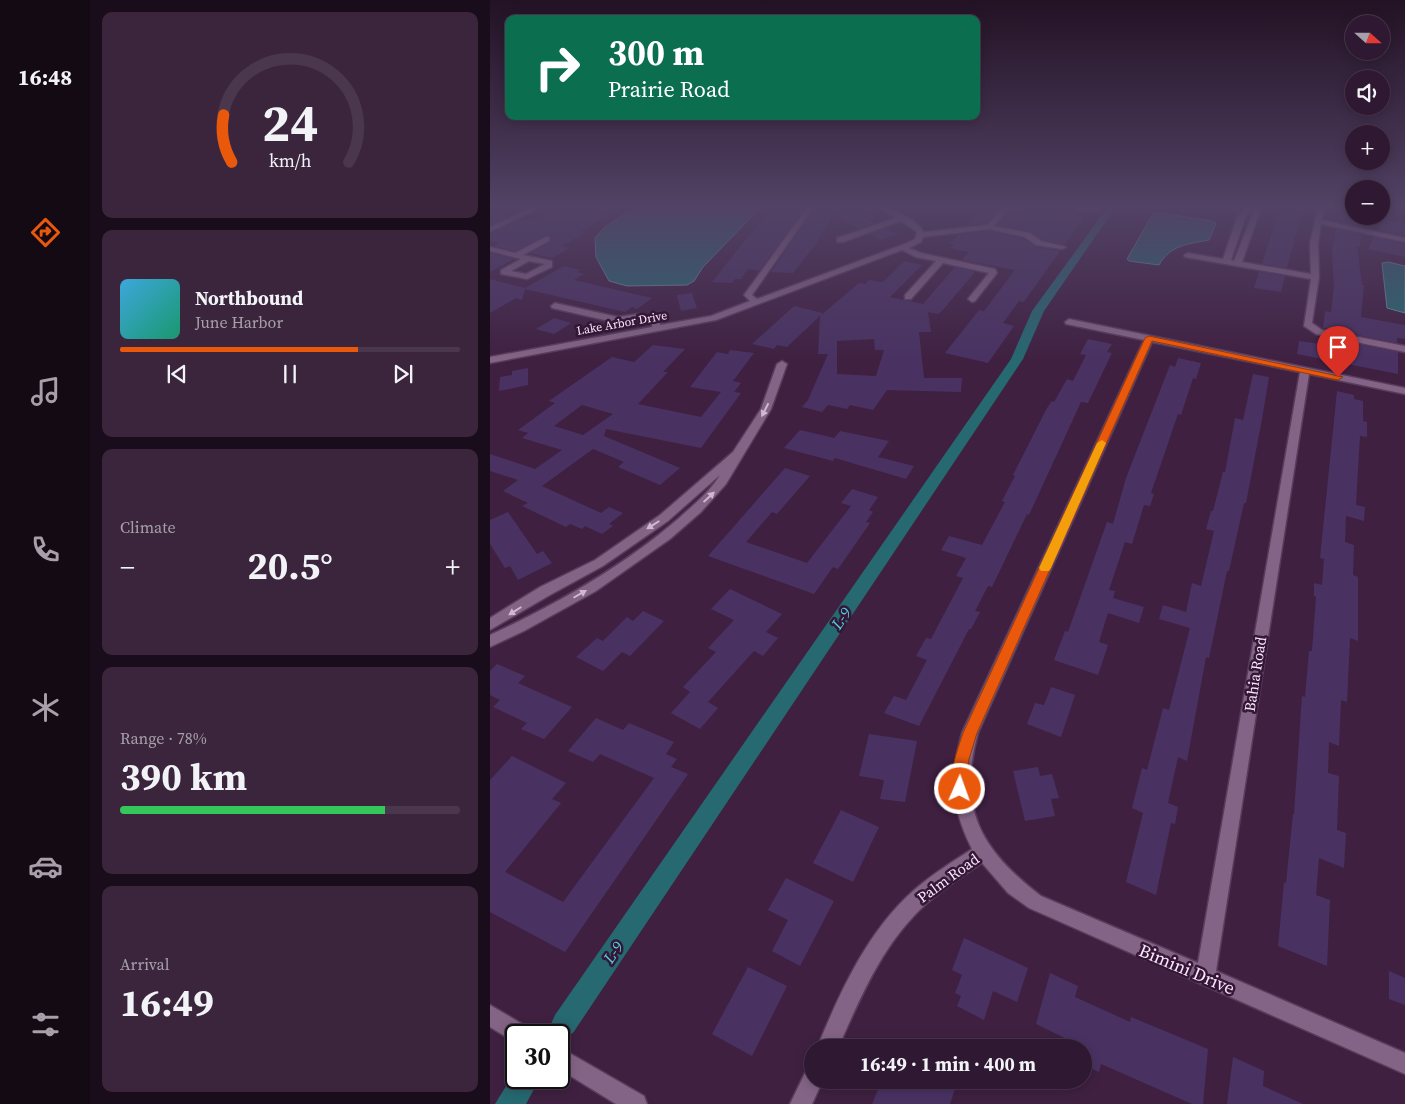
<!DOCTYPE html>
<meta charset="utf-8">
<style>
:root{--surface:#2f1831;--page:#3b253d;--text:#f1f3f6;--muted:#a7a0ab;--line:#4a374d;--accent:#ea580c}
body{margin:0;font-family:"Source Serif 4",serif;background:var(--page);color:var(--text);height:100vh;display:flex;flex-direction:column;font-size:19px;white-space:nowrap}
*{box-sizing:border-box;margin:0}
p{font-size:16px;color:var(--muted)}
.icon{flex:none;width:28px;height:28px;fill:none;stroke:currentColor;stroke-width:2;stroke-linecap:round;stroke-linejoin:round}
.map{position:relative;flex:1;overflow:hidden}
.side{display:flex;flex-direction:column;gap:12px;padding:12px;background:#1a0d1b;width:400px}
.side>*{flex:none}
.hud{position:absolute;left:15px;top:15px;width:475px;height:105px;border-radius:10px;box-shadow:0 2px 12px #0003,0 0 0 1px var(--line);background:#0b6e4f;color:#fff;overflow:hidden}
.needle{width:32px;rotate:111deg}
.tools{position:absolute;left:855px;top:15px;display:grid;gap:10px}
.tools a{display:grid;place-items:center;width:45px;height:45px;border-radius:50%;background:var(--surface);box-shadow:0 2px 12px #0003,0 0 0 1px var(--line);font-size:25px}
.speed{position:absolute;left:15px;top:1024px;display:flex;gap:10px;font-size:25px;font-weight:700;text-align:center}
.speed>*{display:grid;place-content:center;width:65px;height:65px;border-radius:50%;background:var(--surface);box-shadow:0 2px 12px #0003,0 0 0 1px var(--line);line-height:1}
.speed .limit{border:2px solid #111;border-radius:8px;background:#fff;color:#111}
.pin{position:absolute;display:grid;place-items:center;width:42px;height:42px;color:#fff;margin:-51px -21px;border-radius:50% 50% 50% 0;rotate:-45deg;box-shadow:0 0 5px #0007}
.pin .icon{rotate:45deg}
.me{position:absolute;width:55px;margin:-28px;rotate:2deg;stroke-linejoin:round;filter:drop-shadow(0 0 4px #0008)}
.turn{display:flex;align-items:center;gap:18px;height:105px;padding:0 20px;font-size:22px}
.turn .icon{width:65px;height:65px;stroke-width:2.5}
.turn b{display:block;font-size:35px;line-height:42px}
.big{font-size:38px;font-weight:700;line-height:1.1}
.side .card{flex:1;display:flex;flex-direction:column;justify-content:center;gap:8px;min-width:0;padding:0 18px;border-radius:10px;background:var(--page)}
.side .dial{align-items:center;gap:0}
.dial svg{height:130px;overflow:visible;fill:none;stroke:var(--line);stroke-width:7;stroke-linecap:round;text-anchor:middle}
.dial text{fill:var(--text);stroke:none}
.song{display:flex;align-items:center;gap:15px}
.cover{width:60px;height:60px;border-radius:8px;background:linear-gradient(135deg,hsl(200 70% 55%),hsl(160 70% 35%))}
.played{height:5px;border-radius:2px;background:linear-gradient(90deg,var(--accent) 70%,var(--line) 70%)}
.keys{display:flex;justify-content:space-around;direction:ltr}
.heat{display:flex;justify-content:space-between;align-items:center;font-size:28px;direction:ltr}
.charge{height:8px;border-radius:4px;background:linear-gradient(90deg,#34c759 78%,var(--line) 0)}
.trip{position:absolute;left:314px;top:1039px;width:288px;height:50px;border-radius:25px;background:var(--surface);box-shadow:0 2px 12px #0003,0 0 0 1px var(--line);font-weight:700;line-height:50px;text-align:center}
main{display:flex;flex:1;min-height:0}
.tab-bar{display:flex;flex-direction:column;width:90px;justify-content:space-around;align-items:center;background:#130a14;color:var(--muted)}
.tab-bar .icon{width:35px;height:35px}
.tab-bar .current{color:var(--accent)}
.tab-bar b{font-size:22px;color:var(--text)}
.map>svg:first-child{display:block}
.water{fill:#266970;stroke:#668e9a}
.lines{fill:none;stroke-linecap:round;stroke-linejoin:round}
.canal{fill:#266970;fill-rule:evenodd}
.building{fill:#493262;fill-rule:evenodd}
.minor-casing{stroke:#593c5b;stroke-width:3}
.minor{fill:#846486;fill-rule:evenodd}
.oneway{fill:#d1b8d2}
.route{fill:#ea580c;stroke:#983908}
.slow{fill:#f59e0b}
.labels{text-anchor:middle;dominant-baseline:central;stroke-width:5;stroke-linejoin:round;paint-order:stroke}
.far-street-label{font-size:12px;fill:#fae6fb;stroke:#341636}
.street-label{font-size:15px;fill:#fae6fb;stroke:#341636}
.water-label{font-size:16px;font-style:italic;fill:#52d6e3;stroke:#341636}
.near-street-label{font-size:18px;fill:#fae6fb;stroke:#341636}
</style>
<main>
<nav class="tab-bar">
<b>16:48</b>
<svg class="icon current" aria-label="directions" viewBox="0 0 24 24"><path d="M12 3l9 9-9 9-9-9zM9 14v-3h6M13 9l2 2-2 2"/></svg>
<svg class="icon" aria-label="music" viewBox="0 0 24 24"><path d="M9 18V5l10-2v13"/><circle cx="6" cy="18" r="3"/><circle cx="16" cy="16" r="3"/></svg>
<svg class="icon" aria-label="phone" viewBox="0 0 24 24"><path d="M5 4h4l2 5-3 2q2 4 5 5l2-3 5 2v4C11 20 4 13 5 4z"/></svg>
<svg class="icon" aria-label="climate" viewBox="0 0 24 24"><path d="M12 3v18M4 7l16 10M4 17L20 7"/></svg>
<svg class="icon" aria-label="car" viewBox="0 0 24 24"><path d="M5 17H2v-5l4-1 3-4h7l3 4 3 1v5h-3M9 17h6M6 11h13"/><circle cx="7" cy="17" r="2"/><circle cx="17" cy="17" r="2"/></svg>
<svg class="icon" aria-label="filters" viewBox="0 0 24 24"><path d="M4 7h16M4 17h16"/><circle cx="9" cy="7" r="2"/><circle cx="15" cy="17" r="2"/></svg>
</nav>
<section class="side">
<div class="card dial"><svg viewBox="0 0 100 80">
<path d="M14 69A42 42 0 1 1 86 69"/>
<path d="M14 69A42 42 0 0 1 9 40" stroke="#ea580c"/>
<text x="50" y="56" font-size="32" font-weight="700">24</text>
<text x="50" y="72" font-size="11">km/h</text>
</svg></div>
<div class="card">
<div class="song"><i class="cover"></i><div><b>Northbound</b><p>June Harbor</p></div></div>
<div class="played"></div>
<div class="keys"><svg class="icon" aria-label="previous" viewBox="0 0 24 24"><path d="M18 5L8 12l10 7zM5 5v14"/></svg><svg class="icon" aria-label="pause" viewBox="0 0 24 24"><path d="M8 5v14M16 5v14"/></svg><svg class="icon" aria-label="next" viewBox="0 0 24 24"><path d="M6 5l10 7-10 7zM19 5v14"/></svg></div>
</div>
<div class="card"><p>Climate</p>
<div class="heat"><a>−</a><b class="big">20.5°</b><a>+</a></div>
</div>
<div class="card"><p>Range · 78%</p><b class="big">390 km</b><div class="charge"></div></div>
<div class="card"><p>Arrival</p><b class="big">16:49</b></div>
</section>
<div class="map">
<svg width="915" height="1104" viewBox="0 0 915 1104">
<rect width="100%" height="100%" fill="#3f2041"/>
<path class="water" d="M144,208H270L213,267L204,281L197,285L137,286L119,281L106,257L105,238L115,227Z
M664,212L722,221L726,223L719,240C698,244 680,245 669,265L639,261L637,259Z
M898,262L915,266V313L897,308L892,263Z"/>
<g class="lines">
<path class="canal" d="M617,208H625L554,311L533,359L83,1033L74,1037L65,1033L61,1024L65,1015L521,359L542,311Z
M26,1070V1078H50L36,1104H5Z"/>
</g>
<path class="building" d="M70,208H94L117,212L112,216H116L90,232L95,233L71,246L80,248L62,258L40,253L60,243L59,235L25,251L4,246L9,243L0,241V234L31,219L43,221Z
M281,208H315L269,271L258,269L251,279H245L241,283L222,282Z
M325,208H365L384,217L378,219L385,223L369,229L344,215L325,245L303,273L281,272Z
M535,208H554L589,213L587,215L595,217L574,245L552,239L540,231L507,225L517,213L529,216Z
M790,208H813L797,268L772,264Z
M849,208H864V216H872V227L847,221Z
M492,209L507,212L496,223L476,225Z
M0,212L19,216L0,225Z
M895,219L915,224V236L889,230Z
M396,228L407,234L391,240L380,234Z
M846,229L871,234L870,247L867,246L872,285H874L871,317L915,325V339L907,338V343L833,328L835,311L841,312L844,286L842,251Z
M499,231L534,239L546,247L570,251L534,302L529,301L513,323L524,326L498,363L455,353L489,310L494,311L525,270L472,260L479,252L461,248L464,244H459L468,235Z
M884,237L915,244V257L878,249Z
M0,253L24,259L0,272Z
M414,261L432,265L400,297L433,304L465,267L485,272L452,311L448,314L438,312L441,332H429L434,378H472L471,392L397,390L383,410L360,405L357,409L338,405L332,412L312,407L318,400L338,354H328L330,316L369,283L375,284L379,280L393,282ZM384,339L385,350H394L386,376L347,374V341Z
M74,266L91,270L87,272L94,274L84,280L162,298L147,309L142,307L135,312L35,289L32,300L26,298L0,313V279L35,288Z
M769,272L795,276L791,292L764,288Z
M202,293L207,308L191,311L187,295Z
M304,306L333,313L297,347L287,345L284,349L262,344Z
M64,318L81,323L64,334L46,329Z
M832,337L908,352V374L807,354L809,341L831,344Z
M598,339L622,344L617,352L622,353L598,403L591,402L539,515L537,514L502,587L498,586L485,611L490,612L481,629H479L429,726L394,713L404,696L416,700L437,660L426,656L436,638L441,639L473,578L466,576L476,558L451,550L459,536L492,545L515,502L512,501L525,476L523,475L557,408L562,401L564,402L577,379L583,381L596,355L590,354Z
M163,345L195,349L173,372H178L148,404L211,417L231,392L200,387L227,352L238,354L240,350L264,353L243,381L251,383L244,392L251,393L211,448L116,429L114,436L190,468L170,485L128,467L134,462L103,449L52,486L111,513L119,507L133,513L119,524L123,526L112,534L95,526L92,529L80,524L76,527L32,506L38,503L13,491L28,480L0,471V454L45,469L72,450L32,438L38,433L28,430L65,403L59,401L122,357L144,362ZM92,405L123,414L93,435L64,426Z
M688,358L711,363L706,379L703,378L691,415L688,414L661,493L664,494L660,506L654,505L642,544L635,542L619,590L625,591L623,598L654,607L649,623L618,613L609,642L618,645L608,675L564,660L575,631L578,632L617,522L623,524L636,478L680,365L685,367Z
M38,368V385L9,391L10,377L22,375V371Z
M763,374L779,377L772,419L756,503H754L739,571H737L719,658L716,657L697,761L688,757L678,803L688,807L685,824L681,823L666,895L636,882L653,813L642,808L652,768L657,770L673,708L679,710L700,628L669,619L673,605L696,612L702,583L711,586L724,531L716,529L721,511H723L733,472H735L745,418L753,420Z
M847,391L864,395V399L873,401V421L877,422V437L870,436L866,505L875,507L874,521L856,516L855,542L864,545L863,575L868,577V641L860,638L857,702L851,700L849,746L839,742L838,773L849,776L847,830L856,833L854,868L829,858L826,895L840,900L837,966L788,946L794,882L796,883L803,814H804L812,696L815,697L819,651H822L826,597L824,596V583L832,585L834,559L830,558Z
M310,430L344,438L350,431L399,441L388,457L424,466L416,479L345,458L343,461L294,448Z
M295,468L320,476L287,514L282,512L256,542L317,563L361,506L351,503L362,489L388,497L379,510L383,512L376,522L380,523L348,569L343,567L324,594L218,556Z
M18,512L47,554L53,551L62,563L28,580L20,566L15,568L0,544V520Z
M240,589L292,614L276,632L288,638L273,656L264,651L218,702L228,708L210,729L181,713L200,692L193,687L226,652L218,648L244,620L221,609Z
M153,611L174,621L140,656L132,652L113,671L86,657L107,638L113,641L137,617L143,621Z
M7,664L35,676L28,683L82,707L54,739L31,729L37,723L3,707L10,700L0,695V671Z
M561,687L585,695L571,737L537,724L545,703L554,705Z
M106,718L133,730L139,723L184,742L176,754L187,759L181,767L198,774L75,952L0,912V780L22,756L76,783L62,799L71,803L15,872L73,902L164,778L110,754L103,762L78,751Z
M379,734L427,741L415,802L390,799L394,780L369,776Z
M548,767L550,776L562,774L569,798L561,799L565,816L535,821L523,771Z
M351,810L389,827L363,882L323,863Z
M296,878L344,901L310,966L282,951L298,920L278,910Z
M474,938L538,968L527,1002L503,991L494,1020L467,1006L471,996L465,993L472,975L462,970Z
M258,967L297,986L262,1056L222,1034Z
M899,971L915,978V1005L899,999Z
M560,973L588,986L585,997L640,1022L641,1017L718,1049L713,1104H702L611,1064L609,1072L592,1064V1048H584L585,1043L546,1024Z
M743,1057L774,1071L773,1086L813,1104H737Z
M392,1080H455L466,1086L460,1104H382Z"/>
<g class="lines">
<defs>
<path id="minor" d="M41,208H49L0,232V227Z
M317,208H323L262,295L267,299L417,243L425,239L427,232L411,221L353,242H347V238L406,218L390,208C405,208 426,220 434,232L497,225L513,208H519L504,226L540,233L551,241L576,247L572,249L546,245L535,237L499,229L433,237L431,242L419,248L431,253L505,269L507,273L485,301L482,302L478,299L499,273L453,263L421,299H415V295L446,261L426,257L412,250L226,320L0,363V357L162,327V323L148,320L128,323L62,308L61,306L65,303L128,317L148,314L169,319L170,325L221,316L260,301L254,295Z
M586,208H600L606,210L603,212Z
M755,208H761L755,218L741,260L744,261L765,208H771L752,262L821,274L820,243L828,208H834L832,220L915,238V242L831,224L828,243L829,277L822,323L832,330L915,346V352L826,334L814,326L821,279L695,257L694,255L698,253L733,259L747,218Z
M56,237H59V241L33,255L62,261V267L37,279L11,274V270L31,259L0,251V247L25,253ZM39,261L55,264L36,274L21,271Z
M579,319L915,388V394L819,374L726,971L915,1053V1074L539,908L518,893L492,863C472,876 453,889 436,904C393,943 371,996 348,1048H327C350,992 377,932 423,891C441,875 462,862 482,849C461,808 460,777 472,733L654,340L576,324L575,322ZM662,342L810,372L708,963L551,896C491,850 467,809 488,733Z
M292,361L297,364L281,409L236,484L211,512L180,539L106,591L34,631L0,647V635C67,604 132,567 188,519C202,506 220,492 230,475L178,521L113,566L60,595L0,630V618L50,587L105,560L170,515L243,452L271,409L287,364Z
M0,1005L39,1028L42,1035H26V1043L0,1027Z
M69,1047L154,1096L157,1104H126L69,1069Z
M322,1069V1080H333L322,1104H300L315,1073Z"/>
</defs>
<use href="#minor" class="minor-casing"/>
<use href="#minor" class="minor"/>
</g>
<defs><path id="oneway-solid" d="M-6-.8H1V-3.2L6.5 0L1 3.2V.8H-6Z" transform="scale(1.25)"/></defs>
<g class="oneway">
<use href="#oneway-solid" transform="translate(275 410) rotate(117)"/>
<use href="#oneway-solid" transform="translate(219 497) rotate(-43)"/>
<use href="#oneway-solid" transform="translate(163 525) rotate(148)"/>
<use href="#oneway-solid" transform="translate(90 594) rotate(-30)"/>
<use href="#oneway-solid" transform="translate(25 611) rotate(148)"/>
</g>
<linearGradient id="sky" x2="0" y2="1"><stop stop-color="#231224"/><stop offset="0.57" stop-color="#524265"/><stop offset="1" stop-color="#524265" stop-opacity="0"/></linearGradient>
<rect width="915" height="362" fill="url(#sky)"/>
<path class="route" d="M659,336L853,377L848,380L662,341L487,733L479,759L476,794L470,796L465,794C457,776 467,751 473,733L655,338Z"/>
<path class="slow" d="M612,440L616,443L561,568L559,571H551L549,568L607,443Z"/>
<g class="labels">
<g class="far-street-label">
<text transform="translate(132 323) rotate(-10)">Lake Arbor Drive</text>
</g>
<g class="street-label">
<text transform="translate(765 674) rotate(-81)">Bahia Road</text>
<text transform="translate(458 878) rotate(-36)">Palm Road</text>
</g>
<g class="water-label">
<text transform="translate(351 618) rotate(-56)">L-9</text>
<text transform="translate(123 952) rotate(-56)">L-9</text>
</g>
<g class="near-street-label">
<text transform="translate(697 969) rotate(23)">Bimini Drive</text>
</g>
</g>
</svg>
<div class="tools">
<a><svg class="needle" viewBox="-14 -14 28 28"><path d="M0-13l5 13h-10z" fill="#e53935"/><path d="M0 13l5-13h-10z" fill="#a7a0ab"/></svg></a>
<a><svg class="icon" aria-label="sound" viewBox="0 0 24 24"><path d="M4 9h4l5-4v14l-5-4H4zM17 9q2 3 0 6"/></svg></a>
<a>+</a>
<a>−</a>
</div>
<div class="speed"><div class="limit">30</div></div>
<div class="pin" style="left:848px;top:377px;background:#d93025"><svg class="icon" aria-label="arrive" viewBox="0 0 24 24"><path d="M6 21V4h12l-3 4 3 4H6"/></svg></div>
<svg class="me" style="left:470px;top:789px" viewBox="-20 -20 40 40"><circle r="17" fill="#ea580c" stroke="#fff" stroke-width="3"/><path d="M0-11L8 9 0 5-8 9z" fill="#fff"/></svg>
<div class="trip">16:49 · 1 min · 400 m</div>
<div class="hud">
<div class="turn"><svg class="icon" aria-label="right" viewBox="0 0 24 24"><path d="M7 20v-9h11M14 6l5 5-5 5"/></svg><div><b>300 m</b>Prairie Road</div></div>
</div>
</div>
</main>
